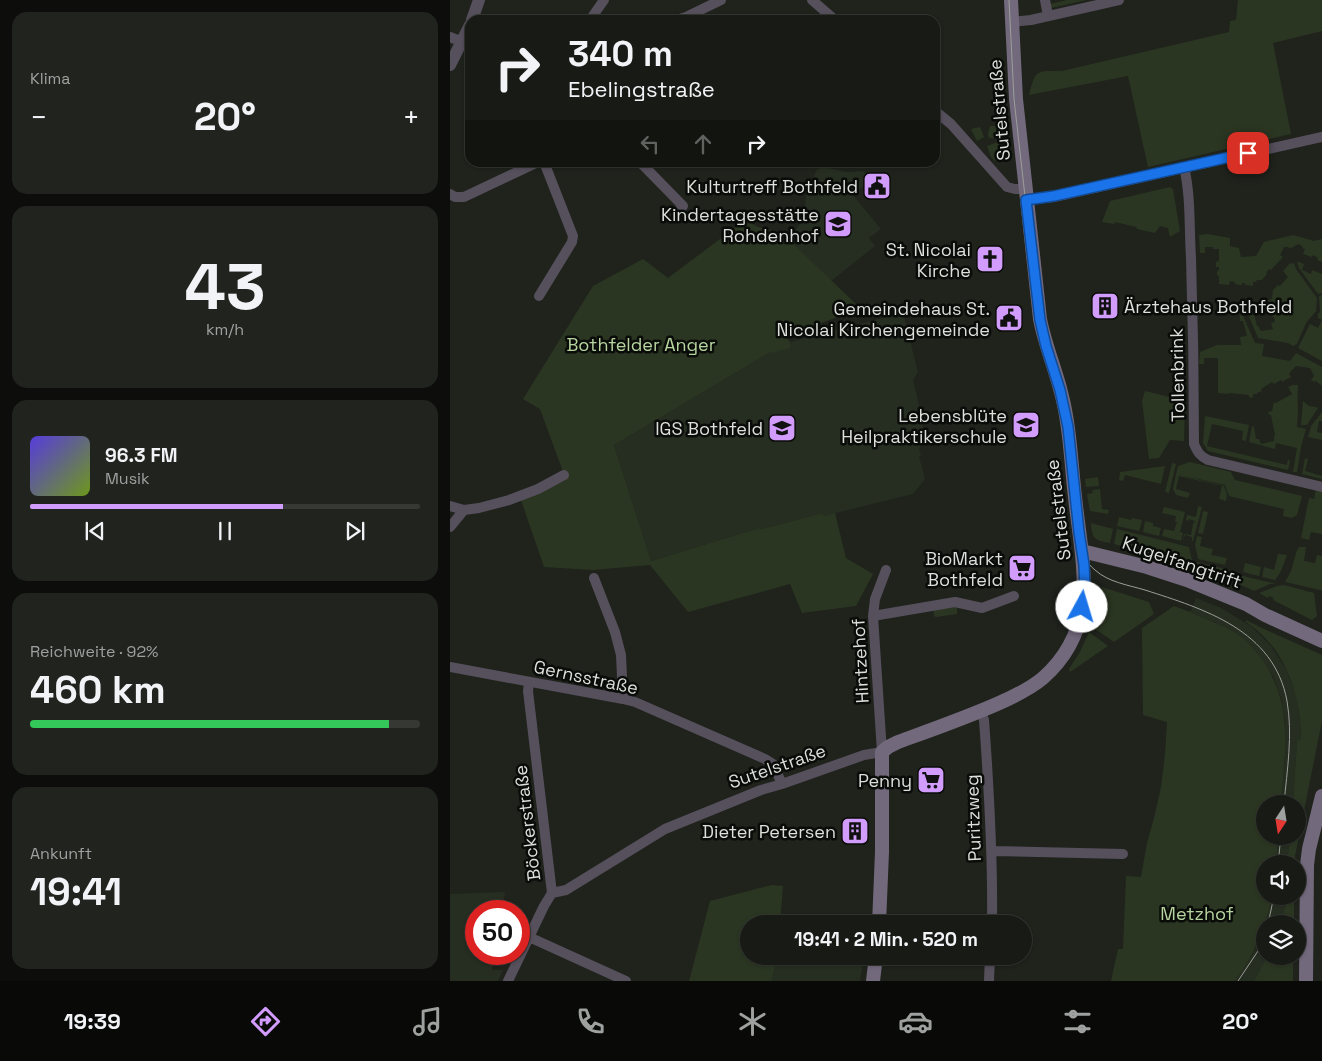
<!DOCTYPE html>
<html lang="de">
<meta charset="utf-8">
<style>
:root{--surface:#171a15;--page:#20231e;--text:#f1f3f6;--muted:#9ea1a0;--line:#363834;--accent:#d29cfd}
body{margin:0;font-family:"Space Grotesk",sans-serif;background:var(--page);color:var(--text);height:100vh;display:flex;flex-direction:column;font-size:19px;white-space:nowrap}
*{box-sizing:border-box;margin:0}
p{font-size:16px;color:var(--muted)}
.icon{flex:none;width:28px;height:28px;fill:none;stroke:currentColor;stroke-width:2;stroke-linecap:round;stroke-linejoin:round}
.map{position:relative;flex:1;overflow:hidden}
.details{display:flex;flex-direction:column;gap:12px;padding:12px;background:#0d0e0c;width:450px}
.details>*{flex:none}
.top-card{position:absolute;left:15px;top:15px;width:475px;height:152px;border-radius:15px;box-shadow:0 1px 4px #0004,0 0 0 1px var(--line);background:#171a15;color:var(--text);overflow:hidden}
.needle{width:32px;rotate:192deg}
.fabs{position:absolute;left:806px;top:795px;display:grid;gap:10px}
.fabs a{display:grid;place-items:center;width:50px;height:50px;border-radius:50%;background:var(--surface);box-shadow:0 1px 4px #0004,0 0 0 1px var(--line);font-size:25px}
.speed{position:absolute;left:15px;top:900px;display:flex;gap:10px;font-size:25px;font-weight:700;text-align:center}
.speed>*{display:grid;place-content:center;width:65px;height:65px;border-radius:50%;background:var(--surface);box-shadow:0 1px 4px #0004,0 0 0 1px var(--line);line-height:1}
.speed .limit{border:8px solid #d22;background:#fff;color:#111}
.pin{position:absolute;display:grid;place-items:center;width:42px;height:42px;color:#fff;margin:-21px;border-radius:10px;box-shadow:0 2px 8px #0006}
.me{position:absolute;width:55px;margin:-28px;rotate:6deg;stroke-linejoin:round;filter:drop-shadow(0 0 4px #0008)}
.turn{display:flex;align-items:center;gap:18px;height:105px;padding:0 20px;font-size:22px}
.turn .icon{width:65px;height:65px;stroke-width:2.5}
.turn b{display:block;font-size:35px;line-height:42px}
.lanes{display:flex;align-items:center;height:48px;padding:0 20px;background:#0003;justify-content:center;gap:25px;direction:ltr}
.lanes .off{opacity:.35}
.big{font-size:38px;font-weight:600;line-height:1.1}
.details .card{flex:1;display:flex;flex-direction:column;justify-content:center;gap:8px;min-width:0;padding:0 18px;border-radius:15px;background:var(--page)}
.details .dial{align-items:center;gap:0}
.dial b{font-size:65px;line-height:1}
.song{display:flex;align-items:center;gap:15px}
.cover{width:60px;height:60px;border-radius:8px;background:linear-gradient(135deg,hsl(250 70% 55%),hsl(80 70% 35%))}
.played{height:5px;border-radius:2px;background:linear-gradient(90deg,var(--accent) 65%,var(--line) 65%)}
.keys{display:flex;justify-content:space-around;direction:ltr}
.heat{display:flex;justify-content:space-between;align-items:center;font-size:28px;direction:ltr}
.charge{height:8px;border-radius:4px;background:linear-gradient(90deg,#34c759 92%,var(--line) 0)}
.trip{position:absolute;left:290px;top:915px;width:292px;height:50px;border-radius:25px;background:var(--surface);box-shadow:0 1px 4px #0004,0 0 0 1px var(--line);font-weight:600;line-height:50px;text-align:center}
.tabs{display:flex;height:80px;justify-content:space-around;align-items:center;background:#090a08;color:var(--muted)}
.tabs .icon{width:35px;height:35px}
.tabs .active{color:var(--accent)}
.tabs b{font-size:22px;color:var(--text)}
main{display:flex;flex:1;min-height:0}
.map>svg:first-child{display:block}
.built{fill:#262d21}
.green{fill:#2b3622}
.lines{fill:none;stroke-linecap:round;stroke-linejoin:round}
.minor{stroke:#564f5c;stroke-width:10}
.tertiary{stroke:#564f5c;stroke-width:12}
.secondary{stroke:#73697d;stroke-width:14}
.tram{stroke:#9c9f99;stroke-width:1}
.route-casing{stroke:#114b97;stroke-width:12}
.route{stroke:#1a73e8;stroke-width:9}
.labels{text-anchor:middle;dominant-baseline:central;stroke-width:5;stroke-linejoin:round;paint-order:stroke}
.street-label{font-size:18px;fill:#dcdfda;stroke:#0a0c09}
.poi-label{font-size:18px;fill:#dcdfda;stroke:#0a0c09;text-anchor:end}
.park-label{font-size:18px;fill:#b7d59f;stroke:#0a0c09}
</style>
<main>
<section class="details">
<div class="card"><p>Klima</p>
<div class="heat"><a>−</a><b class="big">20°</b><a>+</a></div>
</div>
<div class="card dial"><b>43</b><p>km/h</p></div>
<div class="card">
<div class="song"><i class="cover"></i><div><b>96.3 FM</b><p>Musik</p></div></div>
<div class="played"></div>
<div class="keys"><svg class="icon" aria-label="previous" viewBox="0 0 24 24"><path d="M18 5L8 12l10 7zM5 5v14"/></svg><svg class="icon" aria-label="pause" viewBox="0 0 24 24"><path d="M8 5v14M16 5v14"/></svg><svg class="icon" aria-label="next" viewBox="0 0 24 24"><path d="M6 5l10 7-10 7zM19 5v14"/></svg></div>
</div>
<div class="card"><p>Reichweite · 92%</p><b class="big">460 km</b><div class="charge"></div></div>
<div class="card"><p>Ankunft</p><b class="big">19:41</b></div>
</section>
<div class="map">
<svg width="872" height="981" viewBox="0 0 872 981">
<rect width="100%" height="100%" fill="#1f231c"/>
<path class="built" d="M372,167H375L396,172L413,171L416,174L417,173L419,175L422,172L426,176L403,195L431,229L419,238L425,246L381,281L339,240L353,219L357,190L367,170Z
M448,314L454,317L468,372L463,380L472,417L471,419L476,438L469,449L471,456H469L475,479L463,494L374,516L373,513L312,529L309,528L201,561L164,445L320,351L341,348L340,342Z
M746,598L771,608L801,626L821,646L836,669L846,694L850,721L851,739L847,741L843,804H831L835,756V722L830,695L824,678L809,656L790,636L766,623L740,613Z
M828,836H840L837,864H826Z
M55,892L52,911H26V954H45L42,970H53L48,981H0V894Z
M822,896H834L836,902L831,924H815Z
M815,924V956H818L815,963L804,981H785L805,950Z
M327,956H392L414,958L410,981H322Z"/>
<path class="green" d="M617,0H636L601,8L600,4Z
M788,0H872V31L823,43L841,134L698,167L678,76L579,95C586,69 585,71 612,71L779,32L780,21L786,20Z
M540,126H550V138H539L538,134Z
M530,127L534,137L527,141L521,129Z
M548,142L553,150L552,157L545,161L541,157L537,146Z
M720,187L723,189L730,231L720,237L718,228L710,226L705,233L687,229L686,227L665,222L664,224L652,222L660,201Z
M294,221L299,222L308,227L333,234L411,309L356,328L336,337L340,342L341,348L321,353L320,352L164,445L201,561L309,528L312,529L373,513L374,516L385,513L396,558L423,574L406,606L352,613L340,584L238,612L200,565L143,570L94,567L71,500L116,480L90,409L73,399L143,286L193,259L218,278Z
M758,234L780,238V246L789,248L791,257L806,256L814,242L843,235L864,241L872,239V262L867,260L868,258L863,255L862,257L853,254L855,249L852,248L853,247L849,244L844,246V247L839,248L838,247H834L830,255L833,257L821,270L819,269L816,273L817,274L812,280H807L806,282H803V286L795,285V283H792V285L785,284V282L780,281L779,285L769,284V276L767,275V271L769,270V267H766V262L769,261V249H763V247H755V253H750L749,235Z
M847,262H849L854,264L852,270L861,274L862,270L872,274V293L868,294L849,268Z
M844,263L846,269L867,298L866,311L856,323L847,344L843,346L838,343L808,338L798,314L810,311L811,313L804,314L807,326H808L811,331L823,329L821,323L825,322L824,317H822L820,311L822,310V308H820L818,300L822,299L823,290L828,285L830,286L838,277L833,271L839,264Z
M872,295V361L848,348L860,324L868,328L872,320L868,318V314L870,312L869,296Z
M790,315L793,316L805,343L814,344L812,356L840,361L846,353L872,367V386L866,381L864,382L861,380L864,376L860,368L846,366L841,371V372L839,373L841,377L832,382L831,380L824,384L822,382L811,389L812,391L807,393V394H803V398L799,397V395L779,393L778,394L768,393V358H754V364H749L750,352L767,345H791L790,337L797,336L793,321H790Z
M842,385H848C847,399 849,413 847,427L856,429L851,447L847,472H843L847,448L826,443L825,449L799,442L802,426L804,427L806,439H809L811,444L824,441V436L825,435L821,415H819L818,412L822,411L824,402L826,403L842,394L838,387Z
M695,391L735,401L734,441L720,440L709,458L699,459L692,401Z
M853,401L859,406L866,407L868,408L857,425H851Z
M872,412V421H869L867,432L872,433V440L858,437L861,426Z
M755,416L799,425L796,441L792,440L793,431L762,424L757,446L837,465L838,459L840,462L838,470L758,451L753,443Z
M855,458L858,459L855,471L872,476V479L852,474Z
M740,462L781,472L785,480L852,496L847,515L842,518L833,516L834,509L779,496L775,485L726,474L728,466Z
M722,463L726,464L719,493L715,492Z
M715,466L711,484L675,475L673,481L669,480L670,472Z
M726,474L774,486L777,494L776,501L769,499L772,486L729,476L726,489L740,493L738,498L726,495L723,489Z
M648,477L649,486L636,487L635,479Z
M650,489L652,509L659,510L658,514L640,511L637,494L643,493L642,490Z
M866,490L872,491V534L861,532L859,540L851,538L859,498L864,499Z
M748,506L752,507L743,541H742V537L735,535L733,541L734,534L741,535L743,524L745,521L739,519L738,521L736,520L737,515L746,517Z
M714,507L735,512L730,532L733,533L731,541L712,536L714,529L724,531L727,522H725L726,516L712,513Z
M753,511L758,512L753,534L748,533Z
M669,517L681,520L682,518L692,520L689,531L667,526Z
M695,521L703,523V526L711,528L709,536L693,532Z
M641,523L663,529L660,543C645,540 642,540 641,523Z
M667,529L739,547L742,560L741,566L703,554L664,544Z
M747,536L752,537L750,546L763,549L761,555L777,558L775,565L748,559L745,545Z
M849,547H856L854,561L865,563L867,555L872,556V590H870L835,582L841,571L847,550Z
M828,554L837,555L831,571L825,580L812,577L814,567L824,570Z
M747,562L783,571L785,575L783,582L745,567Z
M795,563L811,567L809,576L793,572Z
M789,575L826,584H820L804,591L787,583Z
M834,585L864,593L867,616L862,620L823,600L824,598L819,596L818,598L809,593L827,586Z
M652,587L699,602L704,614L664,642L641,626L646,605V593Z
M507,606V614L486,617L484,616L483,609Z
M724,606L740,612L742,609L741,613C756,619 773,625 787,634C796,640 804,649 811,658C844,703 835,752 831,804H815V836H828L826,864H815V896H822C816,927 804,956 785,981H661L668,949H673L676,876L691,877L697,843L704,818L711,787L715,754L717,722L693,715L692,628Z
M796,620L814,629L872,655V721L845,856V864H837L840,836H848V804H843L847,741L851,739C851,695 835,647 796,622Z
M639,632L658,646L620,672L619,669L630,652Z
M322,885L333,886L330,924H299V956H327L322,981H239L260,901Z
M834,896H844V924H831L836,902Z
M818,956H843V981H804Z"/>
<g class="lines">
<path class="minor" d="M362,0L385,20
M595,0L598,16
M140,20L154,0
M226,20L236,17L271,0
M562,22L581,20L669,0
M0,37L20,45
M485,111L501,124L557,187L565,189H575
M190,162L233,206L230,209
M734,167C741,196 739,228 741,258C743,320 744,382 744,444C748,453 750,456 758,460L872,487
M0,194L5,197H14L88,162
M576,200L604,197L872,137
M89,296L122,242L123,236L94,162
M0,506L14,510L29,508L59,500L88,489L114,475
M0,527L14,510
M144,578L165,632L171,655L173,699
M423,616L505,602L532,608L564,596
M0,667L173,699L185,702L315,759L323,764L332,784
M531,711L534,720C539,788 543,856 542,924
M542,851L673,854
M102,893L116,890L215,829L311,790L332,784L414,755L432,752L423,616L425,599L436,570
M79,937L176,981
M58,981L94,906L102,893L78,691L79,682
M539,981L540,956"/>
<path class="tertiary" d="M22,20L29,0
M0,65L20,25"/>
<path class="secondary" d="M632,551L697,567L737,580L796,604L815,615L872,641
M429,924L432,852V752L438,747L448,742C481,730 515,718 547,704C563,697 580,689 593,678C651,627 632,564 625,497C621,462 620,426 611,392C605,368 595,345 590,319L566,99L561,0
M423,981L426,956
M856,981L857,865L859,849L872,796"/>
<path class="tram" d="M559,0L564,99L589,320L594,347L612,405L628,541C631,552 636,563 645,570C658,582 678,585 695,590C754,609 824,630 837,701C843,735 837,770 834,804
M828,864L831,836
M818,924L824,896
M788,981L808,951L815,932"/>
</g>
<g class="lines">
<defs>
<path id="route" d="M632,607L635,590L634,565L629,532L618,427L610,390L596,346L590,320L576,200L604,196L798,153"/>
</defs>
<use href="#route" class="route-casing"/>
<use href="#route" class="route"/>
</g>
<defs>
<symbol id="civic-square" viewBox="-11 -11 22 22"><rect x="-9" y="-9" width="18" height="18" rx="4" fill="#d29cfd" stroke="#0a0c09"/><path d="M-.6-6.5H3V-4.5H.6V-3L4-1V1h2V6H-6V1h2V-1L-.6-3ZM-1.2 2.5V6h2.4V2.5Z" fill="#111"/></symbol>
<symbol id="school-square" viewBox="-11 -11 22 22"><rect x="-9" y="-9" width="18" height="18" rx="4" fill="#d29cfd" stroke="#0a0c09"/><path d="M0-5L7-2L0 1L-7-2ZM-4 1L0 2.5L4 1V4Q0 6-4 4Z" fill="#111"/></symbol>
<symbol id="church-square" viewBox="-11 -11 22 22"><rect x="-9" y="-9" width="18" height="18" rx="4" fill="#d29cfd" stroke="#0a0c09"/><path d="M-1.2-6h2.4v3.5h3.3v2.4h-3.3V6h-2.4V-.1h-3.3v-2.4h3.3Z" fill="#111"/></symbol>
<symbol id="building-square" viewBox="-11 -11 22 22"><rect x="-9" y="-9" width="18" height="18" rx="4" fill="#d29cfd" stroke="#0a0c09"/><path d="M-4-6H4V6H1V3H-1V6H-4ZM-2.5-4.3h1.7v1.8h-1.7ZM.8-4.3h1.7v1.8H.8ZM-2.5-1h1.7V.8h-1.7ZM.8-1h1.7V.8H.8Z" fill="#111"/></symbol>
<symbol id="university-square" viewBox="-11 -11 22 22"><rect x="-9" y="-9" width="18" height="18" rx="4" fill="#d29cfd" stroke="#0a0c09"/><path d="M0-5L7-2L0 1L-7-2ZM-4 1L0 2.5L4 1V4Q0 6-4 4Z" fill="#111"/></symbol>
<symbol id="supermarket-square" viewBox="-11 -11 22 22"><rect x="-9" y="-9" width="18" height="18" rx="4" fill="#d29cfd" stroke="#0a0c09"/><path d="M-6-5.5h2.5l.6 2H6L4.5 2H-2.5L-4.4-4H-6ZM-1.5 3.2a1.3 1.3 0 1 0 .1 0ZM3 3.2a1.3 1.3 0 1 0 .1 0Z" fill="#111"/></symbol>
</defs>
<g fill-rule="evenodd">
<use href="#civic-square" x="411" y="170" width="32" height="32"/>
<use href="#school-square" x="372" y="208" width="32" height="32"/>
<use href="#church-square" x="524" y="243" width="32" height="32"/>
<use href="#building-square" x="639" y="290" width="32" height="32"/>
<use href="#civic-square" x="543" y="302" width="32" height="32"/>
<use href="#university-square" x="560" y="409" width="32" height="32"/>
<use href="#school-square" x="316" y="412" width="32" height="32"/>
<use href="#supermarket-square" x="556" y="552" width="32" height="32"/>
<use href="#supermarket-square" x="465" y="764" width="32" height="32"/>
<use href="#building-square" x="389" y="815" width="32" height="32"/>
</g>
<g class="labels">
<g class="street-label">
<text transform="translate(549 110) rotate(-95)">Sutelstraße</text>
<text transform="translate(727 375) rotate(-91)">Tollenbrink</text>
<text transform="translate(608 510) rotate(-97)">Sutelstraße</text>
<text transform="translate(732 562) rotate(19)">Kugelfangtrift</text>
<text transform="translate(410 661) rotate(-93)">Hintzehof</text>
<text transform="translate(136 677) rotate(12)">Gernsstraße</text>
<text transform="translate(327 766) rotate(-19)">Sutelstraße</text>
<text transform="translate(523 818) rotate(-92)">Puritzweg</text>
<text transform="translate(77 823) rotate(-97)">Böckerstraße</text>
</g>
<g class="poi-label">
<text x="408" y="186">Kulturtreff Bothfeld</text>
<text x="369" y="214">Kindertagesstätte<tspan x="369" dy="21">Rohdenhof</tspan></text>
<text x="521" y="249">St. Nicolai<tspan x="521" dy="21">Kirche</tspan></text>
<text x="674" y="306" text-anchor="start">Ärztehaus Bothfeld</text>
<text x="540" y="308">Gemeindehaus St.<tspan x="540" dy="21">Nicolai Kirchengemeinde</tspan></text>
<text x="557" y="415">Lebensblüte<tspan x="557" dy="21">Heilpraktikerschule</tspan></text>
<text x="313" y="428">IGS Bothfeld</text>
<text x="553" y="558">BioMarkt<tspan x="553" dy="21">Bothfeld</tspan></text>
<text x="462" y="780">Penny</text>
<text x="386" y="831">Dieter Petersen</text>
</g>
<g class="park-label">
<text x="191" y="344">Bothfelder Anger</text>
<text x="747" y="913">Metzhof</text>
</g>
</g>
</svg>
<div class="fabs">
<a><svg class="needle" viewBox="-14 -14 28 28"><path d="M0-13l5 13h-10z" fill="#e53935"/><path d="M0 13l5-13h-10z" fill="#9ea1a0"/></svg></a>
<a><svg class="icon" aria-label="sound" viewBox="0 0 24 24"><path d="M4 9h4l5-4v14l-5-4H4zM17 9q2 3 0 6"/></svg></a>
<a><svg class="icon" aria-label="layers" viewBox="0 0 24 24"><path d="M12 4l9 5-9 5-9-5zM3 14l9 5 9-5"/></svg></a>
</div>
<div class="speed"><div class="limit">50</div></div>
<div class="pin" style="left:798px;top:153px;background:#d93025"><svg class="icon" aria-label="arrive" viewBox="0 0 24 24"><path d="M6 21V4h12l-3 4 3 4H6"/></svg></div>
<svg class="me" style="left:632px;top:607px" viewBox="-20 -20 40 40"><circle r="19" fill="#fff"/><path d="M0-13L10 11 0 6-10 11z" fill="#1a73e8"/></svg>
<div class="trip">19:41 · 2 Min. · 520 m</div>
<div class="top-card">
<div class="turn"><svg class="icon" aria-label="right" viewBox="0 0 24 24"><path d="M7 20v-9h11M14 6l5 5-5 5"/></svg><div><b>340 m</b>Ebelingstraße</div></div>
<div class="lanes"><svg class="icon off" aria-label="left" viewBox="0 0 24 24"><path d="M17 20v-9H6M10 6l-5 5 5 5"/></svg><svg class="icon off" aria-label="ahead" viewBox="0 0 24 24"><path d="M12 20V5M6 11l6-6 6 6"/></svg><svg class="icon" aria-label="right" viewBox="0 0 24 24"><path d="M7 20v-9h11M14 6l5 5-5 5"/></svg></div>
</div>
</div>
</main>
<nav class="tabs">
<b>19:39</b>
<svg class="icon active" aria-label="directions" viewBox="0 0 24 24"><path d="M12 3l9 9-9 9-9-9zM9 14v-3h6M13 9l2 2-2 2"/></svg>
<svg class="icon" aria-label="music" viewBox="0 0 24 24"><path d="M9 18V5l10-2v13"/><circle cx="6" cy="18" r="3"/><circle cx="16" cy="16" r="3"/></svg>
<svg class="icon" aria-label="phone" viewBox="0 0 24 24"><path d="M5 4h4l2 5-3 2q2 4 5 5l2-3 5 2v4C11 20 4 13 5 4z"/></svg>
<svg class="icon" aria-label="climate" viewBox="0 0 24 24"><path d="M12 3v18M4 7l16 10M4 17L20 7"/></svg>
<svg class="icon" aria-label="car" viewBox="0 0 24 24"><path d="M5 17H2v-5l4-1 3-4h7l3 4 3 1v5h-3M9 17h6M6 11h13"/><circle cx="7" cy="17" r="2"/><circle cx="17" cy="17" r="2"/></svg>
<svg class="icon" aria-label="filters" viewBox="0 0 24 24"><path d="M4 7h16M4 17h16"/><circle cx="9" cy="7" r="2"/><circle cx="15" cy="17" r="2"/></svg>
<b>20°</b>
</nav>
